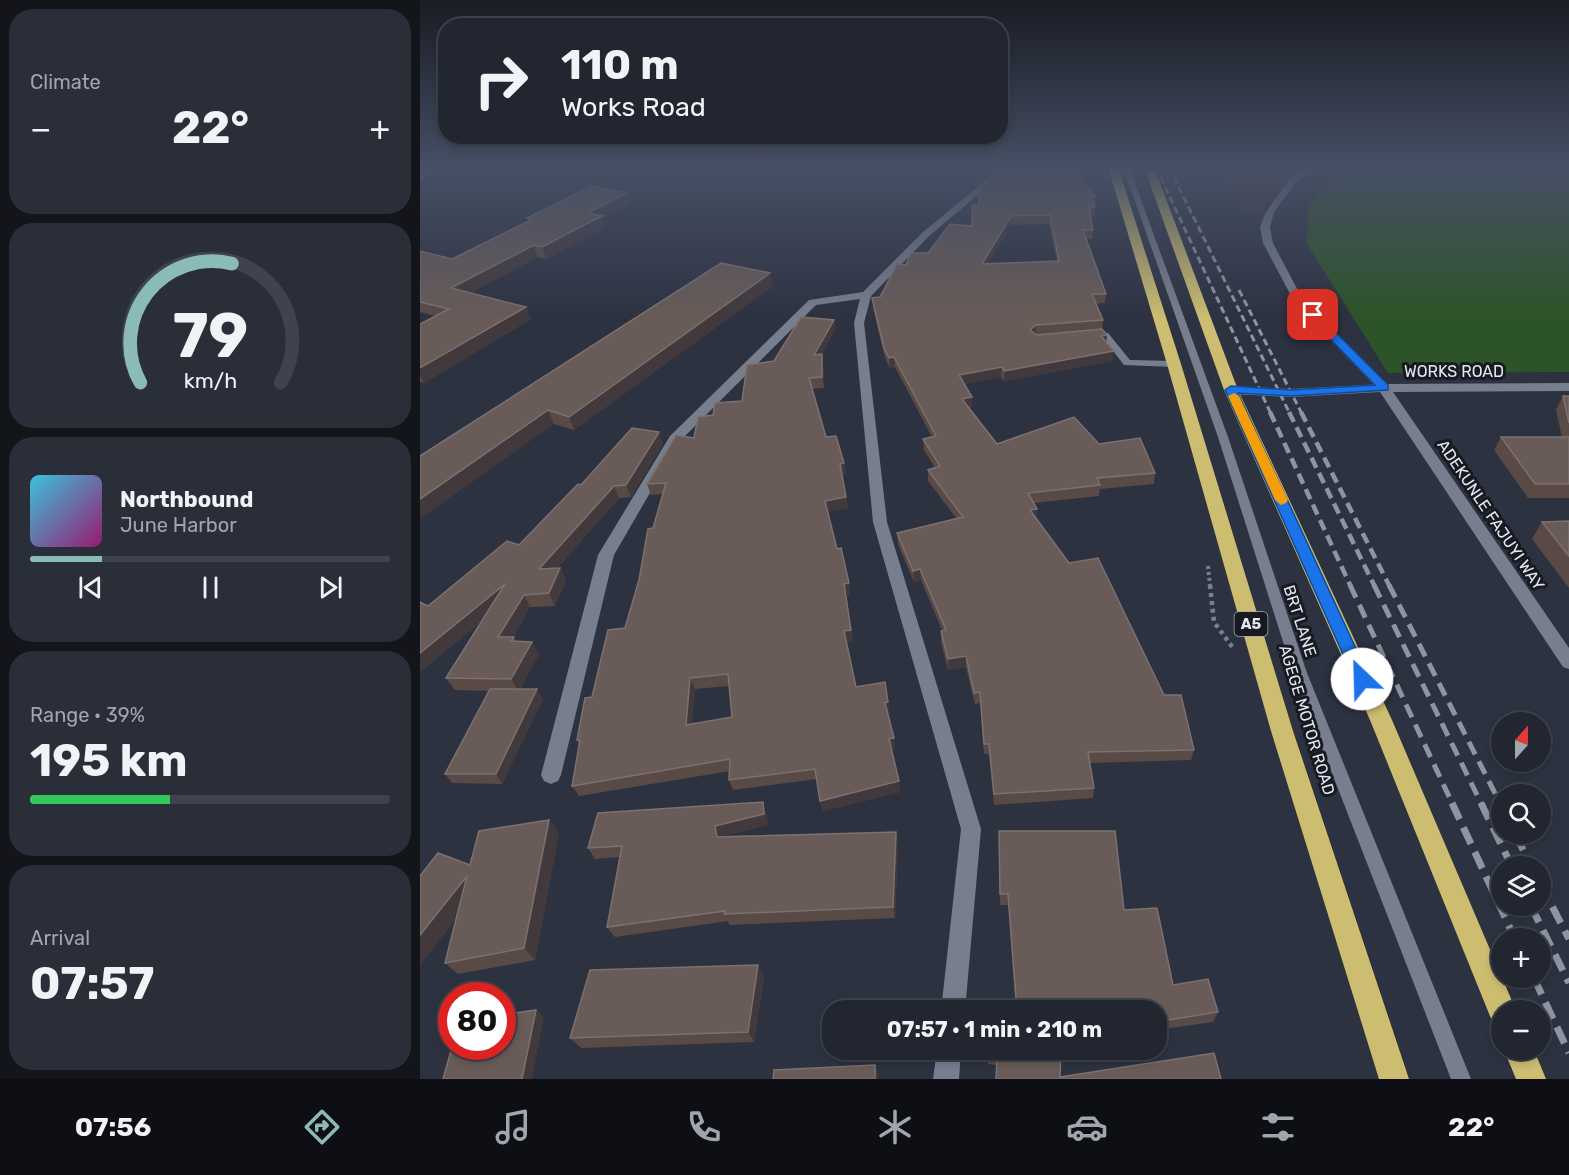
<!DOCTYPE html>
<meta charset="utf-8">
<style>
:root{--surface:#222631;--page:#2a2e39;--text:#f1f3f6;--muted:#a2a5ab;--line:#3f434d;--accent:#8bbbb9}
body{margin:0;font-family:Rubik,sans-serif;background:var(--page);color:var(--text);height:100vh;display:flex;flex-direction:column;font-size:22px;white-space:nowrap}
*{box-sizing:border-box;margin:0}
p{font-size:20px;color:var(--muted)}
.icon{flex:none;width:33px;height:33px;fill:none;stroke:currentColor;stroke-width:2;stroke-linecap:round;stroke-linejoin:round}
.map{position:relative;flex:1;overflow:hidden}
.details{display:flex;flex-direction:column;gap:9px;padding:9px;background:#13151b;width:420px}
.details>*{flex:none}
.hud{position:absolute;left:18px;top:18px;width:570px;height:126px;border-radius:24px;box-shadow:0 3px 9px #0003,0 0 0 2px var(--line);background:#222631;color:var(--text);overflow:hidden}
.needle{width:39px;rotate:21deg}
.buttons{position:absolute;left:1071px;top:712px;display:grid;gap:12px}
.buttons a{display:grid;place-items:center;width:60px;height:60px;border-radius:50%;background:var(--surface);box-shadow:0 3px 9px #0003,0 0 0 2px var(--line);font-size:30px}
.speed{position:absolute;left:18px;top:982px;display:flex;gap:12px;font-size:30px;font-weight:700;text-align:center}
.speed>*{display:grid;place-content:center;width:78px;height:78px;border-radius:50%;background:var(--surface);box-shadow:0 3px 9px #0003,0 0 0 2px var(--line);line-height:1}
.speed .limit{border:9px solid #d22;background:#fff;color:#111}
.pin{position:absolute;display:grid;place-items:center;width:51px;height:51px;color:#fff;margin:-26px;border-radius:12px;box-shadow:0 3px 9px #0006}
.me{position:absolute;width:66px;margin:-33px;rotate:336deg;stroke-linejoin:round;filter:drop-shadow(0 0 4px #0008)}
.turn{display:flex;align-items:center;gap:21px;height:126px;padding:0 24px;font-size:27px}
.turn .icon{width:78px;height:78px;stroke-width:2.5}
.turn b{display:block;font-size:42px;line-height:51px}
.big{font-size:45px;font-weight:700;line-height:1.1}
.details .card{flex:1;display:flex;flex-direction:column;justify-content:center;gap:9px;min-width:0;padding:0 21px;border-radius:24px;background:var(--page)}
.details .dial{align-items:center;gap:0}
.dial svg{height:156px;overflow:visible;fill:none;stroke:var(--line);stroke-width:7;stroke-linecap:round;text-anchor:middle}
.dial text{fill:var(--text);stroke:none}
.song{display:flex;align-items:center;gap:18px}
.cover{width:72px;height:72px;border-radius:9px;background:linear-gradient(135deg,hsl(190 70% 55%),hsl(320 70% 35%))}
.played{height:6px;border-radius:3px;background:linear-gradient(90deg,var(--accent) 20%,var(--line) 20%)}
.keys{display:flex;justify-content:space-around;direction:ltr}
.heat{display:flex;justify-content:space-between;align-items:center;font-size:33px;direction:ltr}
.charge{height:9px;border-radius:4px;background:linear-gradient(90deg,#34c759 39%,var(--line) 0)}
.trip{position:absolute;left:402px;top:1000px;width:345px;height:60px;border-radius:24px;background:var(--surface);box-shadow:0 3px 9px #0003,0 0 0 2px var(--line);font-weight:700;line-height:60px;text-align:center}
.menu{display:flex;height:96px;justify-content:space-around;align-items:center;background:#0e0f14;color:var(--muted)}
.menu .icon{width:42px;height:42px}
.menu .selected{color:var(--accent)}
.menu b{font-size:27px;color:var(--text)}
main{display:flex;flex:1;min-height:0}
.map>svg:first-child{display:block}
.industrial{fill:#47343c}
.green{fill:#2d5428}
.lines{fill:none;stroke-linecap:round;stroke-linejoin:round}
.path-far1{stroke:#7a7f8c;stroke-width:4;stroke-dasharray:3 3;stroke-linecap:butt}
.path{stroke:#7a7f8c;stroke-width:4.5;stroke-dasharray:4 4;stroke-linecap:butt}
.lane{fill:#777e8e;fill-rule:evenodd}
.street{fill:#777e8e;fill-rule:evenodd}
.secondary{fill:#777e8e;fill-rule:evenodd}
.highway{fill:#ccbd71;fill-rule:evenodd}
.rail-far3{stroke:#9094a1;stroke-width:3;stroke-dasharray:7 4;stroke-linecap:butt}
.rail-far2{stroke:#9094a1;stroke-width:4.5;stroke-dasharray:11 6;stroke-linecap:butt}
.rail-far1{stroke:#9094a1;stroke-width:5;stroke-dasharray:14 8;stroke-linecap:butt}
.rail{stroke:#9094a1;stroke-width:7;stroke-dasharray:18 9;stroke-linecap:butt}
.wall{fill:#594a45;fill-rule:evenodd}
.shaded-wall{fill:#41393c}
.building{fill:#685b58;stroke:#7c7170;stroke-width:1.5;fill-rule:evenodd}
.route{fill:#1a73e8;stroke:#114b97;stroke-width:1.5}
.slow{fill:#f59e0b}
.labels{text-anchor:middle;dominant-baseline:central;stroke-width:6;stroke-linejoin:round;paint-order:stroke}
.shield{fill:#181a21;stroke:#a7aab3;stroke-width:1.5}
.shield-label{font-size:15px;font-weight:bold;fill:#e4e8f2}
.street-label{font-size:16px;fill:#e4e8f2;stroke:#181a21}
</style>
<main>
<section class="details">
<div class="card"><p>Climate</p>
<div class="heat"><a>−</a><b class="big">22°</b><a>+</a></div>
</div>
<div class="card dial"><svg viewBox="0 0 100 80">
<path d="M14 69A42 42 0 1 1 86 69"/>
<path d="M14 69A42 42 0 0 1 61 8" stroke="#8bbbb9"/>
<text x="50" y="56" font-size="32" font-weight="700">79</text>
<text x="50" y="72" font-size="11">km/h</text>
</svg></div>
<div class="card">
<div class="song"><i class="cover"></i><div><b>Northbound</b><p>June Harbor</p></div></div>
<div class="played"></div>
<div class="keys"><svg class="icon" aria-label="previous" viewBox="0 0 24 24"><path d="M18 5L8 12l10 7zM5 5v14"/></svg><svg class="icon" aria-label="pause" viewBox="0 0 24 24"><path d="M8 5v14M16 5v14"/></svg><svg class="icon" aria-label="next" viewBox="0 0 24 24"><path d="M6 5l10 7-10 7zM19 5v14"/></svg></div>
</div>
<div class="card"><p>Range · 39%</p><b class="big">195 km</b><div class="charge"></div></div>
<div class="card"><p>Arrival</p><b class="big">07:57</b></div>
</section>
<div class="map">
<svg width="1149" height="1079" viewBox="0 0 1149 1079">
<rect width="100%" height="100%" fill="#2d3241"/>
<path class="industrial" d="M798,167H887L862,182L840,212L822,210Z"/>
<path class="green" d="M925,167H1149V372L968,373L887,244L889,206L912,176Z"/>
<g class="lines">
<path class="path-far1" d="M788,566L790,587"/>
<path class="path" d="M790,585L794,622L813,648"/>
<path class="lane" d="M703,167H709L808,437L887,673L1051,1079H1031L873,673L798,437Z
M673,331L688,333L710,360L754,361L759,364L754,367L704,365L682,337L670,336V332Z"/>
<path class="street" d="M582,167H591L509,236L451,296L444,323L467,522L561,829L545,1011H521L541,829L453,522L434,323L440,299L396,305L260,441L194,555L141,775L138,781L131,784L124,781L121,775L178,555L250,436L389,300L443,292L503,232Z
M888,167H898L876,182L854,212L850,227L853,243L883,300L968,385V391H960L875,303L843,243L840,227L846,212L870,178Z
M517,1050H541L539,1079H513Z"/>
<path class="secondary" d="M18,167H30L0,179V174Z
M1149,383V391L973,392L1149,648V669L1143,667L960,392L871,397L811,394L805,390L811,386L871,389L964,384Z"/>
<path class="highway" d="M688,167H698L761,364L873,731L989,1079H959L851,731L747,364Z
M724,167H734L818,390L972,720L1092,1001L1096,1011H1082V1025L1072,1021L950,720L804,390Z
M1084,1050H1114L1126,1079H1096Z"/>
<path class="rail-far3" d="M736,167L851,414
M749,167L870,414
M819,290L882,414"/>
<path class="rail-far2" d="M850,412L931,587
M869,412L955,587
M881,412L970,587"/>
<path class="rail-far1" d="M930,585L1033,805
M954,585L1062,805
M969,585L1081,805"/>
<path class="rail" d="M1032,803L1095,939
M1061,803L1092,867
M1080,803L1082,807
M1095,834L1112,867
M1120,883L1149,939
M1111,906L1149,983
M1114,978L1149,1053"/>
</g>
<path class="wall" d="M676,197L675,205H674L675,207L674,216H671L673,230L672,239H666L686,294L685,303L676,304L683,320L682,329L693,361L584,381L581,377L544,384L552,397V407L549,408L577,444H679L735,473L734,484L680,489L679,496L614,503L616,519L744,695L774,750L771,760L670,763L674,788L673,798L574,805L569,754H564L560,703L555,704L546,667L528,670L521,642V631L522,630L501,580L494,582L478,544L477,533L537,519L508,481V470L515,468L504,450L503,439L512,437L475,367L470,368L465,358L453,308L452,298L460,297L486,265L508,253L552,226V205ZM629,224L637,261L568,263L591,225ZM660,331L617,335H616Z
M210,204L182,218L185,227L127,259L118,257L50,293L111,319L4,383L0,382V324L15,316L0,312V251L32,259L108,221L107,218Z
M353,286L154,430L134,424L0,456Z
M414,320L415,329L402,354L403,364L404,388L392,389L406,437L424,463L426,474L422,475L428,508L407,511L417,549L429,583L430,594L426,595L433,641L426,642L436,687L470,713H468L475,749L471,750L480,792L403,811L400,801L397,779L313,790L309,780L310,771L159,796L152,786L159,745L157,740L172,697L205,628L243,494L231,495L227,484L274,438L293,415L322,401L354,361ZM309,686L312,717L272,724L275,689Z
M1143,396H1149V498H1108L1074,450L1081,437H1142L1136,410Z
M243,444L211,497L199,498L137,568H140L146,580L135,606L110,607L93,637L97,641L112,642L119,654L100,689L123,699L82,784L32,783L25,774L69,691L35,690L26,678L62,621L0,672V602L8,606L99,545L161,485Z
M1149,521V588L1112,539L1122,522Z
M346,813L348,825L301,836L476,832L478,843L475,918L309,925L308,921L195,937L187,927L200,857L175,859L168,848Z
M129,820L139,833L115,960L38,974L25,963L36,918L0,965V876L50,865Z
M579,831L704,910L753,985L798,1012L793,1022L736,1030V1011H596L588,905H580Z
M344,976L334,1042L161,1048L150,1038Z
M568,1050L640,1077L801,1079H576V1065L568,1064Z"/>
<path class="shaded-wall" d="M207,193L210,204L182,218L185,227L127,259L122,247L168,213Z
M591,216V225L562,273V264Z
M114,245L118,257L37,300L31,288Z
M350,273L353,286L154,430L149,417Z
M106,307L111,319L4,383L0,375V368Z
M414,320L415,329L402,354L403,364L404,388L402,377L394,355Z
M616,325V335L610,330Z
M687,335L686,345L681,336Z
M694,351L693,361L584,381V371Z
M474,357L475,367L470,368L469,358Z
M582,367L581,377L539,385V375Z
M552,397V407L542,409V399Z
M128,410L134,424L0,519V499Z
M239,432L243,444L211,497L206,485Z
M424,463L426,474L421,475L420,464Z
M194,486L199,498L125,581L119,569Z
M426,497L428,508L407,512L405,501Z
M617,509L616,520L610,510Z
M140,568L146,580L135,606L129,593Z
M500,569L501,580L494,582L493,571Z
M429,583L430,594L426,595L433,641L426,642L424,631V584Z
M85,584L92,596L0,672V653Z
M104,595L110,607L86,649L78,637Z
M112,642L119,654L99,692L91,679Z
M546,656V667L528,670V659Z
M270,678L275,689L271,736L266,725Z
M117,689L123,699L82,784L76,774Z
M468,702L470,713L467,714L465,703Z
M474,738L475,749L471,750L469,739Z
M479,781L480,792L403,811L400,801Z
M343,802L346,813L348,825L300,837H297L295,826Z
M129,820L139,833L115,960L104,948Z
M476,832L478,843L475,918L473,907Z
M47,876L59,888L0,965V935Z
M338,965L344,976L334,1042L328,1032Z
M116,1010L124,1017L112,1079H102Z
M455,1065L459,1075L458,1079H455Z"/>
<path class="building" d="M637,167H653L676,197H670L675,207H669L673,230H663L686,294H672L683,320L616,325L610,330L617,335L682,329L687,335L681,336L694,351L584,371L582,367L539,375L552,397L542,399L577,444L654,417L679,444L720,438L735,473L677,478L680,485L608,493L617,509L610,510L649,563L678,558L744,695H761L774,750L668,752L674,788L574,794L569,744H564L560,692L554,693L546,656L528,659L521,631L526,630L500,569L493,571L477,533L543,517L508,470L520,466L503,439L516,436L474,357L469,358L464,348L452,298L460,297L477,264L486,265L491,253H508L530,224L552,226V205H558L561,187L581,170ZM630,215L639,261L562,264L591,216Z
M172,186L207,193L168,213L182,216L122,247L114,245L31,288L106,307L0,368V324L29,309L0,302V251L32,259L113,219L107,218Z
M301,263L350,273L149,417L128,410L0,499V456Z
M381,317L414,320L394,355L402,354V377L389,378L406,437L416,436L424,463L420,464L426,497L405,501L417,549L421,548L429,583L424,584L431,630L424,631L436,687L465,682L468,702L465,703L474,738L469,739L479,781L400,801L395,769L309,780L310,759L152,786L160,740H157L165,698L172,697L188,630L205,628L219,580L228,529L233,528L246,483L227,484L256,435L274,438L278,417L293,415L295,403L322,401L327,365L354,361ZM308,674L312,717L266,725L270,678Z
M1143,396H1149V423Z
M212,428L239,432L206,485L194,486L119,569L140,568L129,593L104,595L78,637H94L91,641L112,642L91,679L26,678L85,584L0,653V602L8,606L87,541L99,545L158,484L161,485Z
M1081,437H1149V484H1115Z
M1149,521V556L1122,522Z
M70,689H117L76,774H25Z
M343,802L344,814L295,826L297,837L476,832L473,907L304,914L305,911L187,927L202,846L168,848L178,813Z
M129,820L104,948L25,963L47,876L0,935V876L18,853L50,865L59,831Z
M579,831H695L704,910L737,908L753,985L788,979L798,1012L736,1022V1011H597L588,894H580Z
M338,965L328,1032L150,1038L170,970Z
M571,1009L591,1011H571Z
M116,1010L102,1079H23L32,1047H82V1015Z
M568,1050H641L640,1077L794,1053L801,1079H576L577,1057L568,1055Z
M455,1065V1079H353L354,1070Z"/>
<linearGradient id="sky" x2="0" y2="1"><stop stop-color="#191c24"/><stop offset="0.53" stop-color="#464f65"/><stop offset="1" stop-color="#464f65" stop-opacity="0"/></linearGradient>
<rect width="1149" height="318" fill="url(#sky)"/>
<path class="route" d="M893,312L896,313L968,385V390L871,396L818,393L950,679L948,683L942,685L936,683L934,679L805,390L811,386L871,390L955,385L889,317V313Z"/>
<path class="slow" d="M814,393L819,396L868,500L866,503L861,505L855,500L808,396Z"/>
<g class="labels">
<rect class="shield" x="814.5" y="612" width="33" height="24" rx="4.5"/>
<g class="shield-label">
<text x="831" y="624">A5</text>
</g>
<g class="street-label">
<text x="1034" y="371">WORKS ROAD</text>
<text transform="translate(1071 515) rotate(56)">ADEKUNLE FAJUYI WAY</text>
<text transform="translate(880 621) rotate(72)">BRT LANE</text>
<text transform="translate(887 720) rotate(73)">AGEGE MOTOR ROAD</text>
</g>
</g>
</svg>
<div class="buttons">
<a><svg class="needle" viewBox="-14 -14 28 28"><path d="M0-13l5 13h-10z" fill="#e53935"/><path d="M0 13l5-13h-10z" fill="#a2a5ab"/></svg></a>
<a><svg class="icon" aria-label="search" viewBox="0 0 24 24"><circle cx="10" cy="10" r="6"/><path d="M15 15l6 6"/></svg></a>
<a><svg class="icon" aria-label="layers" viewBox="0 0 24 24"><path d="M12 4l9 5-9 5-9-5zM3 14l9 5 9-5"/></svg></a>
<a>+</a>
<a>−</a>
</div>
<div class="speed"><div class="limit">80</div></div>
<div class="pin" style="left:893px;top:315px;background:#d93025"><svg class="icon" aria-label="arrive" viewBox="0 0 24 24"><path d="M6 21V4h12l-3 4 3 4H6"/></svg></div>
<svg class="me" style="left:942px;top:679px" viewBox="-20 -20 40 40"><circle r="19" fill="#fff"/><path d="M0-13L10 11 0 6-10 11z" fill="#1a73e8"/></svg>
<div class="trip">07:57 · 1 min · 210 m</div>
<div class="hud">
<div class="turn"><svg class="icon" aria-label="right" viewBox="0 0 24 24"><path d="M7 20v-9h11M14 6l5 5-5 5"/></svg><div><b>110 m</b>Works Road</div></div>
</div>
</div>
</main>
<nav class="menu">
<b>07:56</b>
<svg class="icon selected" aria-label="directions" viewBox="0 0 24 24"><path d="M12 3l9 9-9 9-9-9zM9 14v-3h6M13 9l2 2-2 2"/></svg>
<svg class="icon" aria-label="music" viewBox="0 0 24 24"><path d="M9 18V5l10-2v13"/><circle cx="6" cy="18" r="3"/><circle cx="16" cy="16" r="3"/></svg>
<svg class="icon" aria-label="phone" viewBox="0 0 24 24"><path d="M5 4h4l2 5-3 2q2 4 5 5l2-3 5 2v4C11 20 4 13 5 4z"/></svg>
<svg class="icon" aria-label="climate" viewBox="0 0 24 24"><path d="M12 3v18M4 7l16 10M4 17L20 7"/></svg>
<svg class="icon" aria-label="car" viewBox="0 0 24 24"><path d="M5 17H2v-5l4-1 3-4h7l3 4 3 1v5h-3M9 17h6M6 11h13"/><circle cx="7" cy="17" r="2"/><circle cx="17" cy="17" r="2"/></svg>
<svg class="icon" aria-label="filters" viewBox="0 0 24 24"><path d="M4 7h16M4 17h16"/><circle cx="9" cy="7" r="2"/><circle cx="15" cy="17" r="2"/></svg>
<b>22°</b>
</nav>
